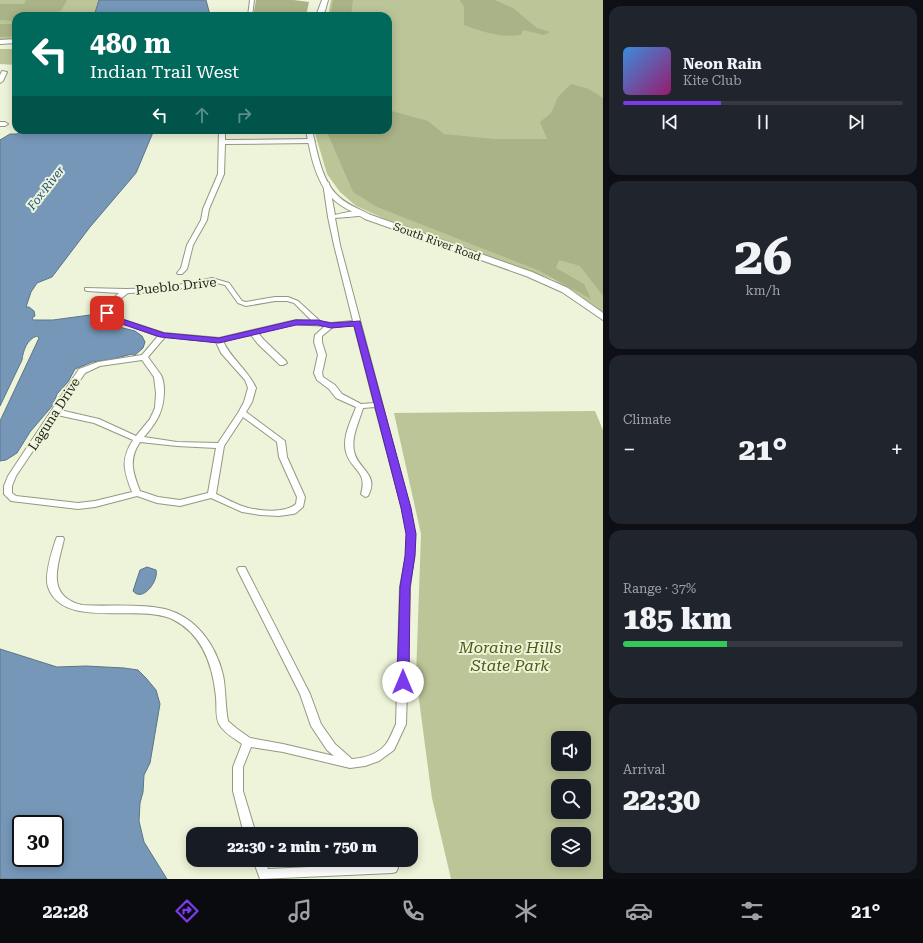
<!DOCTYPE html>
<meta charset="utf-8">
<style>
:root{--surface:#171b24;--page:#20242c;--text:#f1f3f6;--muted:#9ea1a6;--line:#363941;--accent:#7c3aed}
body{margin:0;font-family:"Roboto Serif",serif;background:var(--page);color:var(--text);height:100vh;display:flex;flex-direction:column;font-size:15px;white-space:nowrap}
*{box-sizing:border-box;margin:0}
p{font-size:13px;color:var(--muted)}
.icon{flex:none;width:22px;height:22px;fill:none;stroke:currentColor;stroke-width:2;stroke-linecap:round;stroke-linejoin:round}
.map{position:relative;flex:1;overflow:hidden}
.sheet{display:flex;flex-direction:column;gap:6px;padding:6px;background:#0d0f14;width:320px}
.sheet>*{flex:none}
.banner{position:absolute;left:12px;top:12px;width:380px;height:122px;border-radius:12px;box-shadow:0 2px 10px #0003;background:#00695c;color:#fff;overflow:hidden}
.controls{position:absolute;left:551px;top:731px;display:grid;gap:8px}
.controls a{display:grid;place-items:center;width:40px;height:40px;border-radius:8px;background:var(--surface);box-shadow:0 2px 10px #0003;font-size:20px}
.speed{position:absolute;left:12px;top:815px;display:flex;gap:8px;font-size:20px;font-weight:700;text-align:center}
.speed>*{display:grid;place-content:center;width:52px;height:52px;border-radius:50%;background:var(--surface);box-shadow:0 2px 10px #0003;line-height:1}
.speed .limit{border:2px solid #111;border-radius:6px;background:#fff;color:#111}
.pin{position:absolute;display:grid;place-items:center;width:34px;height:34px;color:#fff;margin:-17px;border-radius:8px;box-shadow:0 2px 6px #0006}
.me{position:absolute;width:44px;margin:-22px;rotate:0deg;stroke-linejoin:round;filter:drop-shadow(0 0 3px #0008)}
.turn{display:flex;align-items:center;gap:14px;height:84px;padding:0 12px;font-size:18px}
.turn .icon{width:52px;height:52px;stroke-width:2.5}
.turn b{display:block;font-size:28px;line-height:34px}
.lanes{display:flex;align-items:center;height:38px;padding:0 12px;background:#0003;justify-content:center;gap:20px;direction:ltr}
.lanes .off{opacity:.35}
.big{font-size:30px;font-weight:800;line-height:1.1}
.sheet .card{flex:1;display:flex;flex-direction:column;justify-content:center;gap:6px;min-width:0;padding:0 14px;border-radius:12px;background:var(--page)}
.sheet .dial{align-items:center;gap:0}
.dial b{font-size:52px;line-height:1}
.song{display:flex;align-items:center;gap:12px}
.cover{width:48px;height:48px;border-radius:6px;background:linear-gradient(135deg,hsl(210 70% 55%),hsl(320 70% 35%))}
.played{height:4px;border-radius:2px;background:linear-gradient(90deg,var(--accent) 35%,var(--line) 35%)}
.keys{display:flex;justify-content:space-around;direction:ltr}
.heat{display:flex;justify-content:space-between;align-items:center;font-size:22px;direction:ltr}
.charge{height:6px;border-radius:3px;background:linear-gradient(90deg,#34c759 37%,var(--line) 0)}
.trip{position:absolute;left:186px;top:827px;width:232px;height:40px;border-radius:12px;background:var(--surface);box-shadow:0 2px 10px #0003;font-weight:800;line-height:40px;text-align:center}
.dock{display:flex;height:64px;justify-content:space-around;align-items:center;background:#090b0e;color:var(--muted)}
.dock .icon{width:28px;height:28px}
.dock .selected{color:var(--accent)}
.dock b{font-size:18px;color:var(--text)}
main{display:flex;flex:1;min-height:0}
.map>svg:first-child{display:block}
.green{fill:#bcc598;fill-rule:evenodd}
.forest{fill:#aab387}
.water{fill:#7697b8;stroke:#5c7488;fill-rule:evenodd}
.lines{fill:none;stroke-linecap:round;stroke-linejoin:round}
.minor-casing{stroke:#939980;stroke-width:2}
.tertiary-casing{stroke:#939980;stroke-width:2}
.minor{fill:#fff;fill-rule:evenodd}
.tertiary{fill:#fff;fill-rule:evenodd}
.route{fill:#7c3aed;stroke:#51269a}
.labels{text-anchor:middle;dominant-baseline:central;stroke-width:4;stroke-linejoin:round;paint-order:stroke}
.far-street-label{font-size:11px;fill:#1f2118;stroke:#eef4d9}
.far-water-label{font-size:12px;font-style:italic;fill:#215380;stroke:#eef4d9}
.street-label{font-size:13px;fill:#1f2118;stroke:#eef4d9}
.near-park-label{font-size:16px;font-style:italic;fill:#4f5914;stroke:#eef4d9}
</style>
<main>
<div class="map">
<svg width="603" height="879" viewBox="0 0 603 879">
<rect width="100%" height="100%" fill="#eef4d9"/>
<path class="green" d="M0,0H99L94,16H16V39L0,40Z
M331,0H603V312L577,293L552,279L385,219L356,206L340,192L327,174L314,130H388V16H328Z
M0,49H16V65L0,64Z
M595,411L603,430V879H451L432,798L416,677L421,534L394,413ZM558,738H584V764H558ZM558,786H584V812H558ZM558,834H584V860H558Z"/>
<path class="forest" d="M26,0H67L61,11L48,13L46,16H16V21L0,20V4H24Z
M256,0H294L309,2L306,16H253Z
M333,0H353L351,16H330Z
M460,0H495L513,8L537,28L550,32L544,35L523,30L521,35C501,38 483,32 464,25V7Z
M0,24H16V36L0,37Z
M571,84L589,89L603,98V296L580,266L559,260L556,268L584,284L591,299L540,271L377,207L353,192L326,130H388V110L428,121L444,134L494,139H547L540,122L551,113L558,97Z"/>
<path class="water" d="M99,0H206L210,15L209,16H94Z
M21,130H154L136,173L90,227L52,277L37,283L31,292L26,307H29L34,311L35,316L32,318L33,320H53L90,315H96L119,327L135,331L142,336L145,342L143,348L134,356L132,354L113,359L92,362L75,369L68,382L57,394L53,405L30,432L17,453L6,460L0,461V421L39,338L37,336C27,339 23,351 22,360L0,406V140L10,134H17Z
M147,567L156,570C159,580 143,603 133,591L140,570Z
M0,649L57,667L86,666L124,668L138,670L146,678L156,690L160,704L150,763L144,775L143,792L140,803L139,821L144,842L167,879H0ZM21,824H55V858H21Z"/>
<g class="lines">
<defs>
<path id="minor" d="M250,0H254L252,16H248Z
M2,71L7,72L3,81L0,83V75Z
M0,122H5L8,124L5,126H0Z
M219,130H225V140L312,139L315,141L312,143L225,144L224,174L209,209L207,220L193,245L187,269L182,274H178L177,273L181,268L187,245L201,220L203,209L218,174Z
M326,181L329,183L335,215C344,213 357,209 365,214C361,217 342,217 335,218L340,245L410,508L415,534L414,556L410,587L406,724L394,750L379,761L365,766L350,768L283,752L251,747L243,767V791L256,834H244L233,791V767L242,744C234,738 224,733 219,724C215,716 217,705 216,697C213,666 203,635 174,620C141,602 63,631 48,587C44,575 52,551 56,539L57,537H63L64,539C58,566 45,596 82,605C109,607 138,603 165,609C196,617 216,645 223,675C226,690 225,706 228,721L236,728L250,738L283,744L334,756L327,750L311,726L300,694L237,569L239,567H245L310,694L321,724L335,744L352,759C364,758 378,754 386,744C390,739 393,730 396,724L400,587L406,556L407,534L402,508L375,407L363,408C359,422 351,437 354,451C357,469 380,474 368,496L365,497L361,494C368,470 351,471 346,452C342,437 351,421 356,407L336,398L329,389L317,380L314,373L318,355L314,342L315,335L325,326L296,324L258,333L264,340L286,361L287,363L283,365H280L258,344L251,335L223,341C231,359 248,370 256,388L252,402L246,412L285,441L287,457L305,497L303,507L296,513L293,514L279,516L260,515L242,512L211,498L180,506L157,503L137,496L95,507L78,509L11,501L4,494V486L8,476L79,369L98,362L142,355L158,336L111,319L104,313L103,307L119,293L87,291L85,290V288L126,289L164,288L212,278L229,283L242,301L246,302L275,297H288L298,301L321,322L331,323L353,321L334,245L328,217L323,183ZM212,282L225,285L238,303L246,306L275,301H287L294,303L312,321L296,320L219,338L164,333L115,317L110,312V307L128,293L164,292ZM354,325L374,403L361,404L342,394L335,385L323,377L322,373L326,355L322,342V336L333,327ZM165,337L216,342L221,353L245,380L248,388L244,402L238,413L218,443L177,442L144,437C157,422 164,411 164,390C164,385 163,379 161,375C157,369 152,363 148,357ZM142,360L154,377L156,393L155,408L150,419L136,436L99,419L60,410L85,373L100,366ZM57,415L94,423L133,440C120,460 124,471 132,492L95,501L78,503L16,496L12,493V486L16,476ZM243,417L277,442L279,457L297,497L296,504C284,514 259,511 245,507C235,504 225,498 216,494L224,446ZM140,442L177,446L216,448L208,493L180,500L158,497L140,491C133,473 128,460 140,442Z
M253,860H265L268,869L392,863L396,864L398,868L396,872L392,873L260,879Z"/>
<path id="tertiary" d="M322,0H328L325,11L322,14V16H316Z
M16,39V43L0,44V40Z
M306,130H312C317,151 321,178 336,194C345,204 359,209 371,215L532,272L568,288L603,313V320L562,292L526,276L365,219C354,212 340,207 331,197C315,180 310,152 306,130Z"/>
</defs>
<use href="#minor" class="minor-casing"/>
<use href="#tertiary" class="tertiary-casing"/>
<use href="#minor" class="minor"/>
<use href="#tertiary" class="tertiary"/>
</g>
<path class="route" d="M107,311L116,317L164,333L219,338L296,320H318L331,323L360,321L411,508L416,534L415,556L410,587L409,682L407,685L403,687L399,685L397,682L400,587L405,556L406,534L401,508L354,326L331,328L318,325H296L219,343L160,337L110,320L103,313Z"/>
<g class="labels">
<g class="far-street-label">
<text transform="translate(437 242) rotate(20)">South River Road</text>
</g>
<g class="far-water-label">
<text transform="translate(46 188) rotate(-52)">Fox River</text>
</g>
<g class="street-label">
<text transform="translate(176 286) rotate(-6)">Pueblo Drive</text>
<text transform="translate(54 414) rotate(-57)">Laguna Drive</text>
</g>
<g class="near-park-label">
<text x="510" y="647">Moraine Hills<tspan x="510" dy="18">State Park</tspan></text>
</g>
</g>
</svg>
<div class="controls">
<a><svg class="icon" aria-label="sound" viewBox="0 0 24 24"><path d="M4 9h4l5-4v14l-5-4H4zM17 9q2 3 0 6"/></svg></a>
<a><svg class="icon" aria-label="search" viewBox="0 0 24 24"><circle cx="10" cy="10" r="6"/><path d="M15 15l6 6"/></svg></a>
<a><svg class="icon" aria-label="layers" viewBox="0 0 24 24"><path d="M12 4l9 5-9 5-9-5zM3 14l9 5 9-5"/></svg></a>
</div>
<div class="speed"><div class="limit">30</div></div>
<div class="pin" style="left:107px;top:313px;background:#d93025"><svg class="icon" aria-label="arrive" viewBox="0 0 24 24"><path d="M6 21V4h12l-3 4 3 4H6"/></svg></div>
<svg class="me" style="left:403px;top:682px" viewBox="-20 -20 40 40"><circle r="19" fill="#fff"/><path d="M0-13L10 11 0 6-10 11z" fill="#7c3aed"/></svg>
<div class="trip">22:30 · 2 min · 750 m</div>
<div class="banner">
<div class="turn"><svg class="icon" aria-label="left" viewBox="0 0 24 24"><path d="M17 20v-9H6M10 6l-5 5 5 5"/></svg><div><b>480 m</b>Indian Trail West</div></div>
<div class="lanes"><svg class="icon" aria-label="left" viewBox="0 0 24 24"><path d="M17 20v-9H6M10 6l-5 5 5 5"/></svg><svg class="icon off" aria-label="ahead" viewBox="0 0 24 24"><path d="M12 20V5M6 11l6-6 6 6"/></svg><svg class="icon off" aria-label="right" viewBox="0 0 24 24"><path d="M7 20v-9h11M14 6l5 5-5 5"/></svg></div>
</div>
</div>
<section class="sheet">
<div class="card">
<div class="song"><i class="cover"></i><div><b>Neon Rain</b><p>Kite Club</p></div></div>
<div class="played"></div>
<div class="keys"><svg class="icon" aria-label="previous" viewBox="0 0 24 24"><path d="M18 5L8 12l10 7zM5 5v14"/></svg><svg class="icon" aria-label="pause" viewBox="0 0 24 24"><path d="M8 5v14M16 5v14"/></svg><svg class="icon" aria-label="next" viewBox="0 0 24 24"><path d="M6 5l10 7-10 7zM19 5v14"/></svg></div>
</div>
<div class="card dial"><b>26</b><p>km/h</p></div>
<div class="card"><p>Climate</p>
<div class="heat"><a>−</a><b class="big">21°</b><a>+</a></div>
</div>
<div class="card"><p>Range · 37%</p><b class="big">185 km</b><div class="charge"></div></div>
<div class="card"><p>Arrival</p><b class="big">22:30</b></div>
</section>
</main>
<nav class="dock">
<b>22:28</b>
<svg class="icon selected" aria-label="directions" viewBox="0 0 24 24"><path d="M12 3l9 9-9 9-9-9zM9 14v-3h6M13 9l2 2-2 2"/></svg>
<svg class="icon" aria-label="music" viewBox="0 0 24 24"><path d="M9 18V5l10-2v13"/><circle cx="6" cy="18" r="3"/><circle cx="16" cy="16" r="3"/></svg>
<svg class="icon" aria-label="phone" viewBox="0 0 24 24"><path d="M5 4h4l2 5-3 2q2 4 5 5l2-3 5 2v4C11 20 4 13 5 4z"/></svg>
<svg class="icon" aria-label="climate" viewBox="0 0 24 24"><path d="M12 3v18M4 7l16 10M4 17L20 7"/></svg>
<svg class="icon" aria-label="car" viewBox="0 0 24 24"><path d="M5 17H2v-5l4-1 3-4h7l3 4 3 1v5h-3M9 17h6M6 11h13"/><circle cx="7" cy="17" r="2"/><circle cx="17" cy="17" r="2"/></svg>
<svg class="icon" aria-label="filters" viewBox="0 0 24 24"><path d="M4 7h16M4 17h16"/><circle cx="9" cy="7" r="2"/><circle cx="15" cy="17" r="2"/></svg>
<b>21°</b>
</nav>
